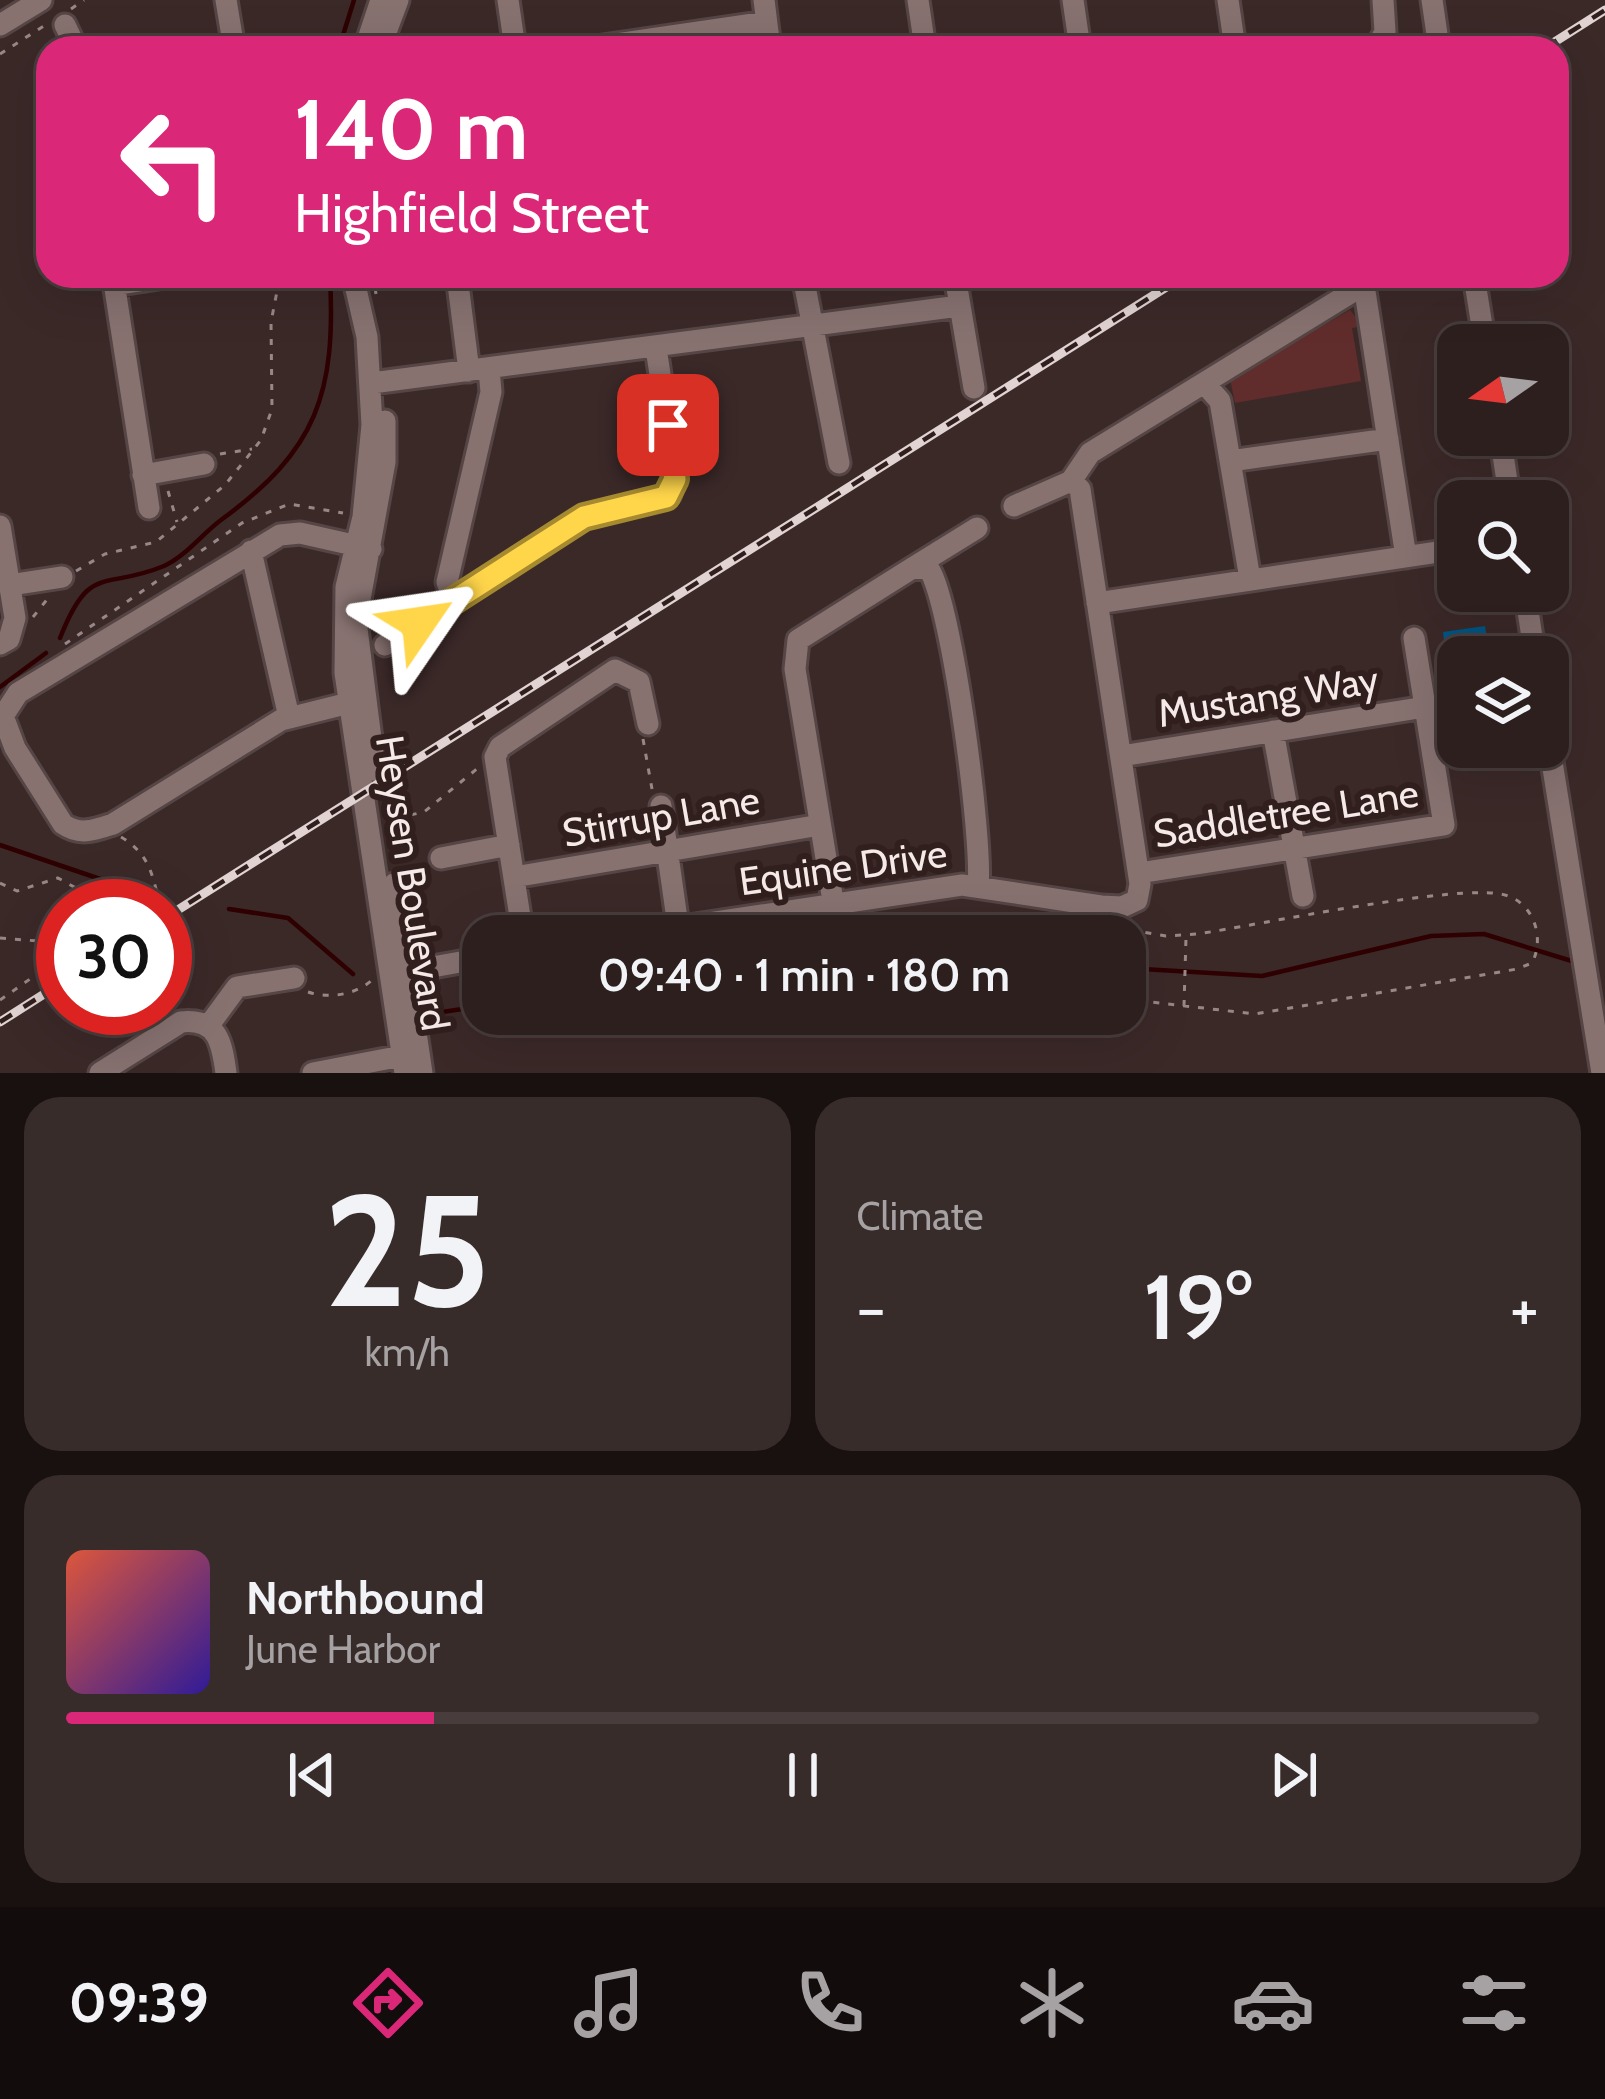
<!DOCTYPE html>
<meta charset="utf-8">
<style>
:root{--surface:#2c1f1e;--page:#382c2b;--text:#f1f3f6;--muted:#a6a2a4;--line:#483d3c;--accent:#db2777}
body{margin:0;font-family:Cabin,sans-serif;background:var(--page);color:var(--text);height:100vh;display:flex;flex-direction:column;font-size:45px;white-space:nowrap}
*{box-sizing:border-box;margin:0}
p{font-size:39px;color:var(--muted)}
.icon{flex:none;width:66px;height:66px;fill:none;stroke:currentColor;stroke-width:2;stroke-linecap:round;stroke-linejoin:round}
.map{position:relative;height:1073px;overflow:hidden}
.details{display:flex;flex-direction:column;gap:24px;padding:24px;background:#181110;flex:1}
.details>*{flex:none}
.banner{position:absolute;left:36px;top:36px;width:1533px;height:252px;border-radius:36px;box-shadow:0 12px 48px #0002,0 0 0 3px var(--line);background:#db2777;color:#fff;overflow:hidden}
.needle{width:78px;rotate:256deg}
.tools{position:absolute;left:1437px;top:324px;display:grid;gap:24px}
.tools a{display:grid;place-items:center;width:132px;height:132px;border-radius:24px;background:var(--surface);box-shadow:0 12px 48px #0002,0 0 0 3px var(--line);font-size:60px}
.speed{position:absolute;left:36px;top:879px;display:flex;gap:24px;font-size:60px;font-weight:700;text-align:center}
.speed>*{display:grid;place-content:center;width:156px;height:156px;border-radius:50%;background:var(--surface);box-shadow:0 12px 48px #0002,0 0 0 3px var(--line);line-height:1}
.speed .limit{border:18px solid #d22;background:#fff;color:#111}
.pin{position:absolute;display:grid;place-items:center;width:102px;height:102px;color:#fff;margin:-51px;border-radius:24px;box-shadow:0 6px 18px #0006}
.me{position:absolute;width:132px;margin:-66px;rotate:58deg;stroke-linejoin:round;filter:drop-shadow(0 0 9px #0008)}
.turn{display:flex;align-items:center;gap:42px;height:252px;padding:0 60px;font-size:54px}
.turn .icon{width:156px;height:156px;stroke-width:2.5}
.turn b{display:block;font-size:84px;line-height:102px}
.big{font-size:90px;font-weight:600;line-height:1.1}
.details .tile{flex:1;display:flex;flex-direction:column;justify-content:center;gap:18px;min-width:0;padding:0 42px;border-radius:36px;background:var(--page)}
.details .dial{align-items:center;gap:0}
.dial b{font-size:156px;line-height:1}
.song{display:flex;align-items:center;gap:36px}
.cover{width:144px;height:144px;border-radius:18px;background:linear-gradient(135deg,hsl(10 70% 55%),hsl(250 70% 35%))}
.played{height:12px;border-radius:6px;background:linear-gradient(90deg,var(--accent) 25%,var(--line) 25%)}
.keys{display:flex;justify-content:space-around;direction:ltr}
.heat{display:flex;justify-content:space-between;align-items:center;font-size:66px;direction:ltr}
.details .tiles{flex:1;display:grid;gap:24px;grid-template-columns:1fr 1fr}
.tile:last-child{grid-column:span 2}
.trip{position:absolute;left:462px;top:915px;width:684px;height:120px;border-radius:36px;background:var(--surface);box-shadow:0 12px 48px #0002,0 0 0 3px var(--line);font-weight:600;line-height:120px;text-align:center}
.dock{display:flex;height:192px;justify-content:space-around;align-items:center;background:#120c0c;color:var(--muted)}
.dock .icon{width:84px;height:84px}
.dock .active{color:var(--accent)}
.dock b{font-size:54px;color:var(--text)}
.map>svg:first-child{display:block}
.green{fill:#612c2c}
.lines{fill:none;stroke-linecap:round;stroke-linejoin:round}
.stream{stroke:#2e0002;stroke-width:4.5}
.building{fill:#005685}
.minor-casing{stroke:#554545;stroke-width:27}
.path{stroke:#978887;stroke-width:3;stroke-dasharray:6 9;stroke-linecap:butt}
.minor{stroke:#877270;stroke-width:21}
.rail-casing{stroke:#e0d3d2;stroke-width:9}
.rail{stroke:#311f1e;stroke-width:4.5;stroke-dasharray:14;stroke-linecap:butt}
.route-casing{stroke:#a68a30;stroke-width:30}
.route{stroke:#ffd54a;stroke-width:21}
.labels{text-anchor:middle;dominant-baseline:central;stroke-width:12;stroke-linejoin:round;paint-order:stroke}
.street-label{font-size:39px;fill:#f6eae9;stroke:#311f1e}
</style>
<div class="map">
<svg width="1605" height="1073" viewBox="0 0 1605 1073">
<rect width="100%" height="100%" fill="#3b2928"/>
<path class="green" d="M1350,310L1363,326L1352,328L1361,381L1235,403L1230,379Z"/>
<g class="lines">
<path class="stream" d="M339,48L354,0
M60,638C90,562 103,591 164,566C186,556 202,534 221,520C317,450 336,394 330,276
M0,687L46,653
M0,845L153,897
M229,909L288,918L353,974
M1125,968L1262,976L1431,936L1484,934L1575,962
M442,1012L483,1006"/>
</g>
<path class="building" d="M1485,626L1489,651L1446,657L1443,632Z"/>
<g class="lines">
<defs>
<path id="minor" d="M226,0L234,48
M508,0L515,48
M764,0L770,48
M918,0L925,48
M1073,0L1080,48
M1228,0L1235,48
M1432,0L1439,48
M0,25L41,0
M65,25L76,48
M365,48L381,0
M380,48L398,0
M589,48L766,22
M1376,48L1385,32L1383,0
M113,276L149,508
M353,276L367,337L372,425L363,517L346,587L345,673L405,1073
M457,276L469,371
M803,276L839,463
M955,276L974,388
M1474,276L1485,345
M114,285L171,276
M1364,285L1406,557
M372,383L959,306
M1205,384L1220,401L1250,579
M1500,435L1510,501
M1230,461L1388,439
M143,475L204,464
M1014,506L1071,481L1090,453L1378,276
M0,526L15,618L9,639L0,644
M251,551L289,717
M914,567L977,528
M10,585L62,577
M1525,591L1535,657
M454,601L447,582L491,392L489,369
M1097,603L1458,549
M385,645L584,517L670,494L675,473L656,348
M349,703L281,720L113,824C95,830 80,836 63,824L15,748L3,716L18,693L280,535L300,533L371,549
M1273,731L1303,896
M1548,737L1602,1073
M1121,756L1425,707
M375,770L356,621L385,462V421
M661,806L678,926
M441,858L509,845
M1139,873L1444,825L1414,638
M514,877L820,825
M394,884L422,1073
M833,901L795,669L798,640L914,567L929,569C952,605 983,840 978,886
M523,936L495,757L500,747L615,670L639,682L648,724
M622,936L962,885L1101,906L1122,907L1137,900L1140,884L1080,489L1071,481
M393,974L483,958
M209,1025L237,987L294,978
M100,1073L181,1022C218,1018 222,1043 226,1073
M313,1073L412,1054"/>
</defs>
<use href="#minor" class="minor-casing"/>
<path class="path" d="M71,9L84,0
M0,54L47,24
M373,276L376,294
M220,454L252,449
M168,491L177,522
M76,571L105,554L156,542L225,485L261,440L272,409L271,322L280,276
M33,617L49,597
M65,644L242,523L289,504L343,513
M643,739L652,789
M388,779L403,870
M396,818L424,812L478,768
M121,837C146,852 152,870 158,898L151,906
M0,883L17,891L58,878L108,906
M1101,925L1166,936L1197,934C1253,926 1462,882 1505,895C1534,903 1545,938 1532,963L1517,969L1255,1014L1125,999
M0,938L63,943
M308,992C329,999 354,995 371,981
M0,1000L63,956
M1184,1006L1186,938"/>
<use href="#minor" class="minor"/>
<defs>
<path id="rail" d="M1545,48L1605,10
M165,918L1184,276
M0,1022L63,982"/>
</defs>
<use href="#rail" class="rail-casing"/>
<use href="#rail" class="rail"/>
</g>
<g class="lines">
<defs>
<path id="route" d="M419,623L584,517L666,497L675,479L668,425"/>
</defs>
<use href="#route" class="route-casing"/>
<use href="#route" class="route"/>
</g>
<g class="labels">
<g class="street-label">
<text transform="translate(1268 696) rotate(-9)">Mustang Way</text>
<text transform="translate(1286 813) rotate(-9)">Saddletree Lane</text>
<text transform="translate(661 816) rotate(-10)">Stirrup Lane</text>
<text transform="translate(843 867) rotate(-8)">Equine Drive</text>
<text transform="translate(413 883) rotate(81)">Heysen Boulevard</text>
</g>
</g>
</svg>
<div class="tools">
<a><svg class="needle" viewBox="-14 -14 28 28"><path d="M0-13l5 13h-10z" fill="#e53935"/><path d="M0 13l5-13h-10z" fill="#a6a2a4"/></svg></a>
<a><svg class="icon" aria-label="search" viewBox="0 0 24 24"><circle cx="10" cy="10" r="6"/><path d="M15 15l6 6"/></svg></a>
<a><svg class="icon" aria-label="layers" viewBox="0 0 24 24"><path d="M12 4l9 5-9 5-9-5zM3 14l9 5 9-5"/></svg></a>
</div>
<div class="speed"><div class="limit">30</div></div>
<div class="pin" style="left:668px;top:425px;background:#d93025"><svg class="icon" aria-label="arrive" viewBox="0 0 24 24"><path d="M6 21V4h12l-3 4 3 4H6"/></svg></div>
<svg class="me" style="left:419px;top:623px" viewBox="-20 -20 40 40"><path d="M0-17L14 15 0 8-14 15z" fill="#ffd54a" stroke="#fff" stroke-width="4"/></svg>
<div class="trip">09:40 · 1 min · 180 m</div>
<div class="banner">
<div class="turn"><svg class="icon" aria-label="left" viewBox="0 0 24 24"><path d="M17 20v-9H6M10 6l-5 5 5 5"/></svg><div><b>140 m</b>Highfield Street</div></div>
</div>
</div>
<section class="details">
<div class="tiles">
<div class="tile dial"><b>25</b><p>km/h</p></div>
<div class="tile"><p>Climate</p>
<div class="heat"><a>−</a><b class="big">19°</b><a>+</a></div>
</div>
<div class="tile">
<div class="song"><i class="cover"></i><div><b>Northbound</b><p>June Harbor</p></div></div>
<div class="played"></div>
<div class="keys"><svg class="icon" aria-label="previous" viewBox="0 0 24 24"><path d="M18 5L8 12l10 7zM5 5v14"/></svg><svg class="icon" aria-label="pause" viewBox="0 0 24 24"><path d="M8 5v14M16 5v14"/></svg><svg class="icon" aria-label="next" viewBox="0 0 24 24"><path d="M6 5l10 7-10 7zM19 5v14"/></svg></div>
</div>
</div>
</section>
<nav class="dock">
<b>09:39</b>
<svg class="icon active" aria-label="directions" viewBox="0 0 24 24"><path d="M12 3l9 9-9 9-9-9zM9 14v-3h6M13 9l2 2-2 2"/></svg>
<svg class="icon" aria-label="music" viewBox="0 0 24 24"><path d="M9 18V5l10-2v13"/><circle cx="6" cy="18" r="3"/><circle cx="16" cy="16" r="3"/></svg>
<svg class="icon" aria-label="phone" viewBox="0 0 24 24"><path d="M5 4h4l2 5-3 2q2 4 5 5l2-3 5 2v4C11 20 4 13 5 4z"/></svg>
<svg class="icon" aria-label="climate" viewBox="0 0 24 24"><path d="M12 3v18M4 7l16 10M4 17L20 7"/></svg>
<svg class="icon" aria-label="car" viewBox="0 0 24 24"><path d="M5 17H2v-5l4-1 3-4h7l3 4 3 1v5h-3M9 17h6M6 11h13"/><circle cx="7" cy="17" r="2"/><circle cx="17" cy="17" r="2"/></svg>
<svg class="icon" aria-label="filters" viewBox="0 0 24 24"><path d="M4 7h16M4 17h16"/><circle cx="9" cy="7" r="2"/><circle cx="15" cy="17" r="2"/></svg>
</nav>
